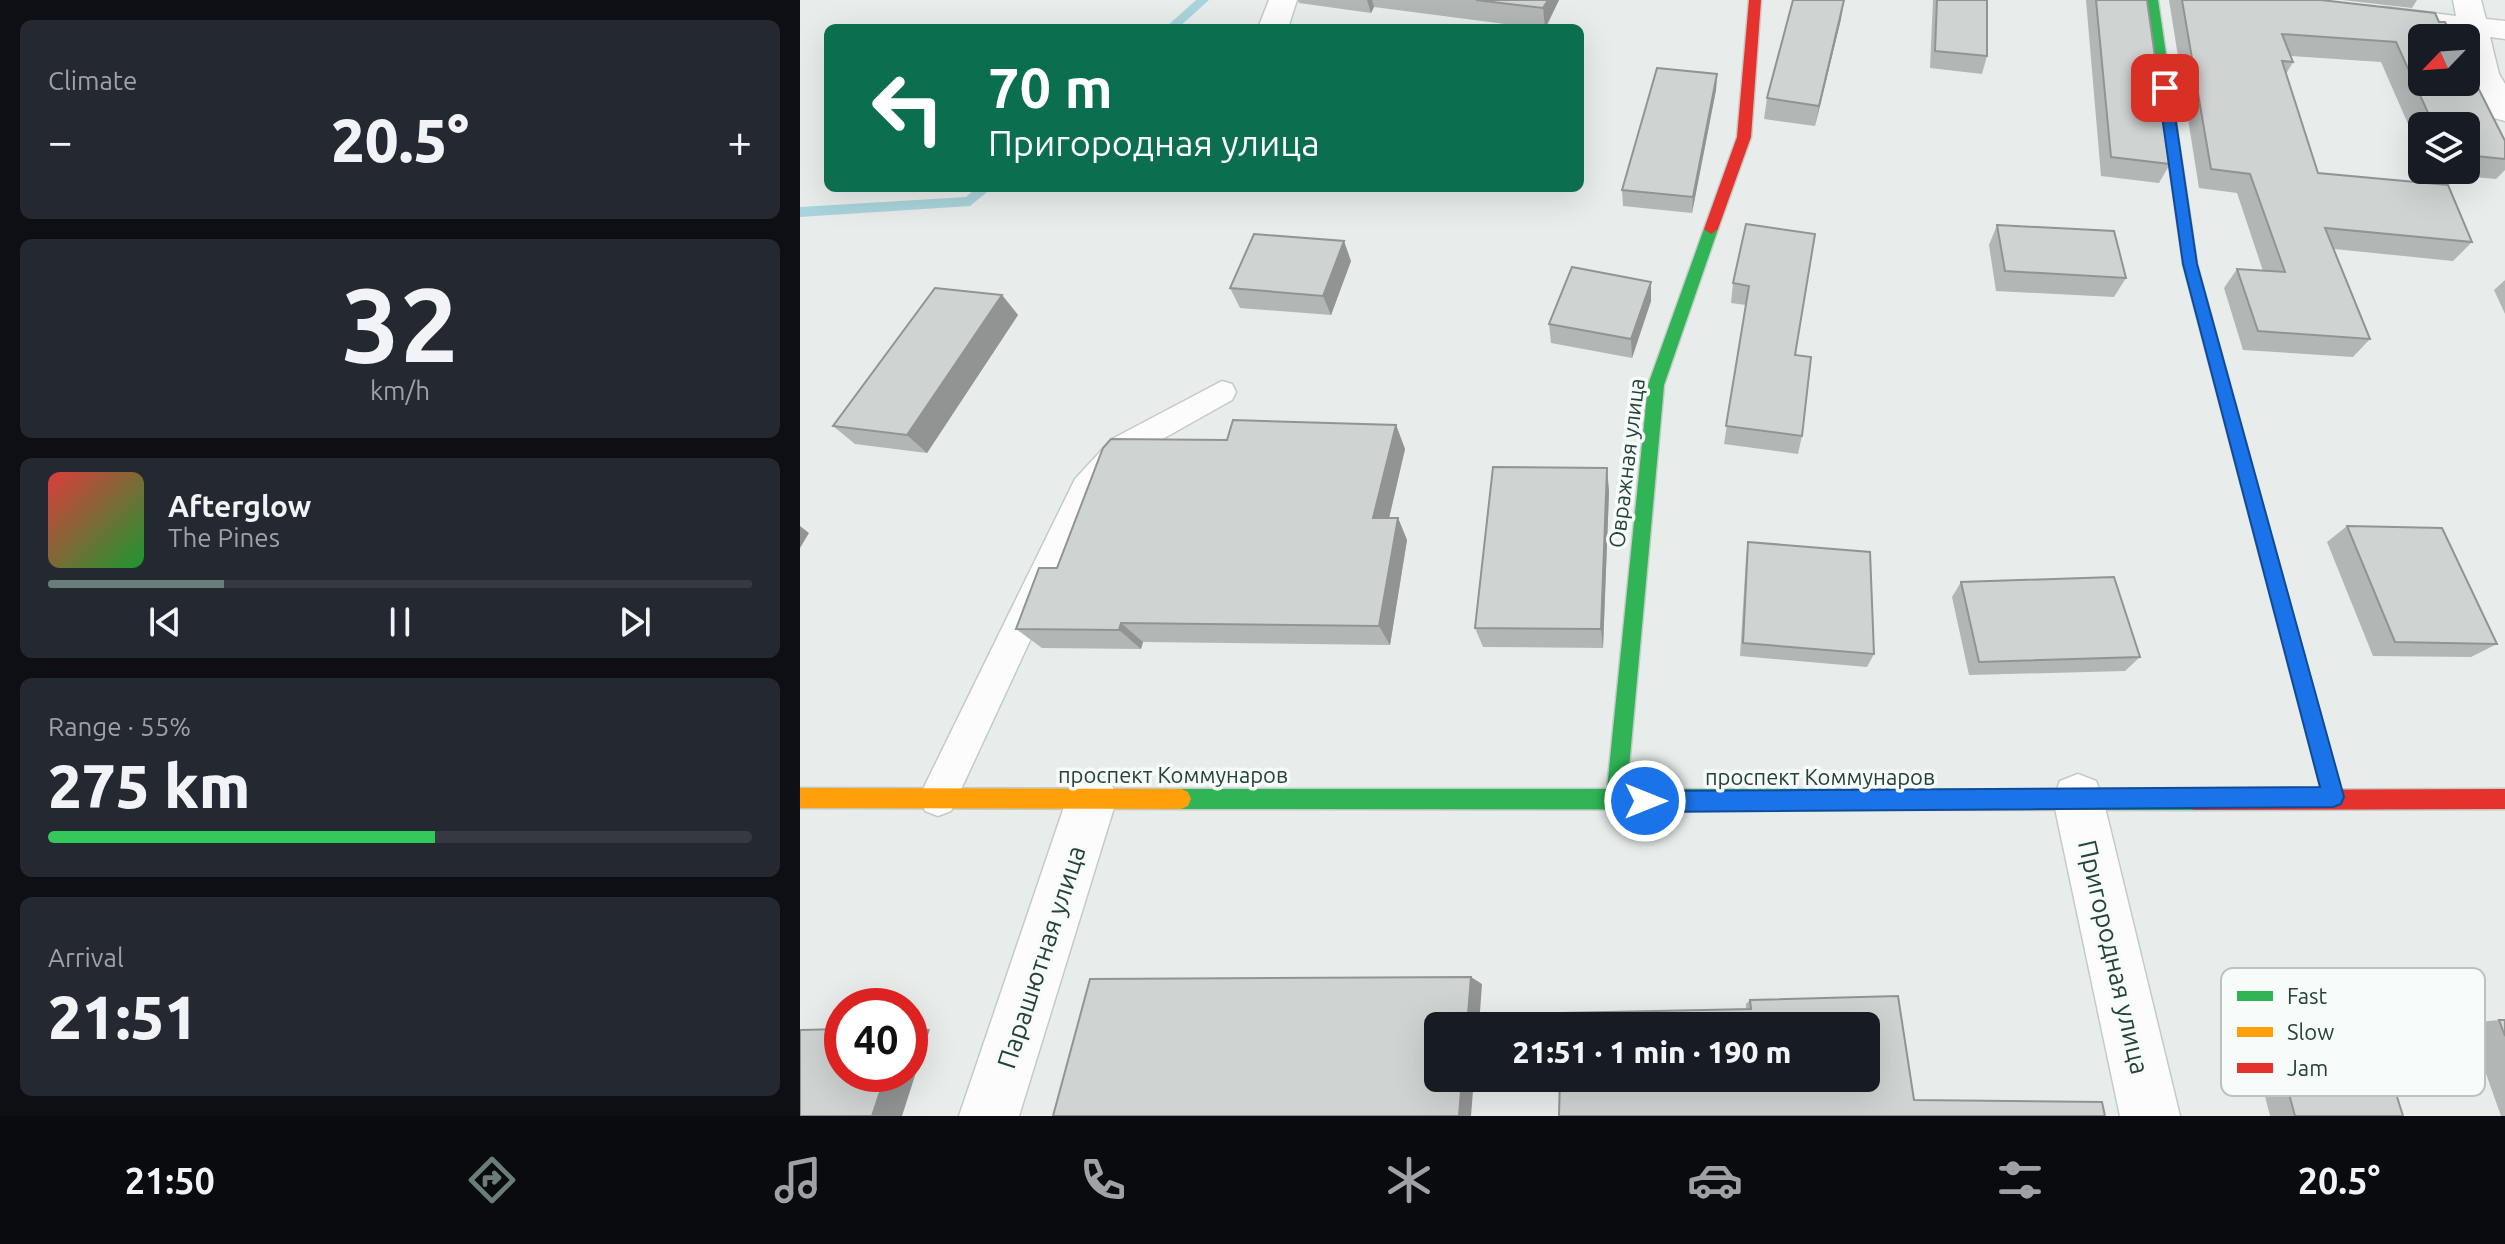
<!DOCTYPE html>
<meta charset="utf-8">
<style>
:root{--surface:#171b24;--page:#242831;--text:#f1f3f6;--muted:#9ea1a6;--line:#363941;--accent:#697e78}
body{margin:0;font-family:Ubuntu,sans-serif;background:var(--page);color:var(--text);height:100vh;display:flex;flex-direction:column;font-size:30px;white-space:nowrap}
*{box-sizing:border-box;margin:0}
p{font-size:26px;color:var(--muted)}
.icon{flex:none;width:44px;height:44px;fill:none;stroke:currentColor;stroke-width:2;stroke-linecap:round;stroke-linejoin:round}
.map{position:relative;flex:1;overflow:hidden}
.details{display:flex;flex-direction:column;gap:20px;padding:20px;background:#0d0f14;width:800px}
.details>*{flex:none}
.guide{position:absolute;left:24px;top:24px;width:760px;height:168px;border-radius:12px;box-shadow:0 8px 32px #0002;background:#0b6e4f;color:#fff;overflow:hidden}
.needle{width:52px;rotate:245deg}
.fabs{position:absolute;left:1608px;top:24px;display:grid;gap:16px}
.fabs a{display:grid;place-items:center;width:72px;height:72px;border-radius:12px;background:var(--surface);box-shadow:0 8px 32px #0002;font-size:40px}
.speed{position:absolute;left:24px;top:988px;display:flex;gap:16px;font-size:40px;font-weight:700;text-align:center}
.speed>*{display:grid;place-content:center;width:104px;height:104px;border-radius:50%;background:var(--surface);box-shadow:0 8px 32px #0002;line-height:1}
.speed .limit{border:12px solid #d22;background:#fff;color:#111}
.pin{position:absolute;display:grid;place-items:center;width:68px;height:68px;color:#fff;margin:-34px;border-radius:16px;box-shadow:0 4px 12px #0006}
.me{position:absolute;width:88px;margin:-44px;rotate:90deg;stroke-linejoin:round;filter:drop-shadow(0 0 6px #0008)}
.turn{display:flex;align-items:center;gap:28px;height:168px;padding:0 32px;font-size:36px}
.turn .icon{width:104px;height:104px;stroke-width:2.5}
.turn b{display:block;font-size:56px;line-height:68px}
.big{font-size:60px;font-weight:800;line-height:1.1}
.details .card{flex:1;display:flex;flex-direction:column;justify-content:center;gap:12px;min-width:0;padding:0 28px;border-radius:12px;background:var(--page)}
.details .dial{align-items:center;gap:0}
.dial b{font-size:104px;line-height:1}
.song{display:flex;align-items:center;gap:24px}
.cover{width:96px;height:96px;border-radius:12px;background:linear-gradient(135deg,hsl(0 70% 55%),hsl(130 70% 35%))}
.played{height:8px;border-radius:4px;background:linear-gradient(90deg,var(--accent) 25%,var(--line) 25%)}
.keys{display:flex;justify-content:space-around;direction:ltr}
.heat{display:flex;justify-content:space-between;align-items:center;font-size:44px;direction:ltr}
.charge{height:12px;border-radius:6px;background:linear-gradient(90deg,#34c759 55%,var(--line) 0)}
.trip{position:absolute;left:624px;top:1012px;width:456px;height:80px;border-radius:12px;background:var(--surface);box-shadow:0 8px 32px #0002;font-weight:800;line-height:80px;text-align:center}
.tab-bar{display:flex;height:128px;justify-content:space-around;align-items:center;background:#090b0e;color:var(--muted)}
.tab-bar .icon{width:56px;height:56px}
.tab-bar .on{color:var(--accent)}
.tab-bar b{font-size:36px;color:var(--text)}
main{display:flex;flex:1;min-height:0}
.map>svg:first-child{display:block}
.lines{fill:none;stroke-linecap:round;stroke-linejoin:round}
.stream{fill:#a9d4db;fill-rule:evenodd}
.lane-casing{stroke:#c5cac8;stroke-width:3}
.street-casing{stroke:#c5cac8;stroke-width:3}
.fast-casing{stroke:#c3cbc8;stroke-width:3}
.slow-casing{stroke:#c3cbc8;stroke-width:3}
.jam-casing{stroke:#c3cbc8;stroke-width:3}
.lane{fill:#fcfcfc;fill-rule:evenodd}
.street{fill:#fcfcfc;fill-rule:evenodd}
.fast{fill:#30b455;fill-rule:evenodd}
.slow{fill:#ff9f0a;fill-rule:evenodd}
.jam{fill:#e5322d;fill-rule:evenodd}
.wall{fill:#b2b6b5}
.shaded-wall{fill:#919493}
.building{fill:#cfd4d2;stroke:#919493;stroke-width:2}
.route{fill:#1a73e8;stroke:#114b97;stroke-width:2}
.labels{text-anchor:middle;dominant-baseline:central;stroke-width:7;stroke-linejoin:round;paint-order:stroke}
.street-label{font-size:22px;fill:#24423a;stroke:#f7fbf9}
.near-street-label{font-size:26px;fill:#24423a;stroke:#f7fbf9}
.key{fill:#f7fbf9;stroke:#b8c4c0;stroke-width:2}
.key-label{font-size:22px;fill:#24423a}
</style>
<main>
<section class="details">
<div class="card"><p>Climate</p>
<div class="heat"><a>−</a><b class="big">20.5°</b><a>+</a></div>
</div>
<div class="card dial"><b>32</b><p>km/h</p></div>
<div class="card">
<div class="song"><i class="cover"></i><div><b>Afterglow</b><p>The Pines</p></div></div>
<div class="played"></div>
<div class="keys"><svg class="icon" aria-label="previous" viewBox="0 0 24 24"><path d="M18 5L8 12l10 7zM5 5v14"/></svg><svg class="icon" aria-label="pause" viewBox="0 0 24 24"><path d="M8 5v14M16 5v14"/></svg><svg class="icon" aria-label="next" viewBox="0 0 24 24"><path d="M6 5l10 7-10 7zM19 5v14"/></svg></div>
</div>
<div class="card"><p>Range · 55%</p><b class="big">275 km</b><div class="charge"></div></div>
<div class="card"><p>Arrival</p><b class="big">21:51</b></div>
</section>
<div class="map">
<svg width="1705" height="1116" viewBox="0 0 1705 1116">
<rect width="100%" height="100%" fill="#e8edeb"/>
<g class="lines">
<path class="stream" d="M396,0H409L378,28H365Z
M176,188H192L170,206L0,217V207L166,197Z"/>
<defs>
<path id="lane" d="M422,381L432,384L436,392L432,400L334,455L297,496L151,811L138,816L125,811L120,798L125,785L275,479L312,439Z"/>
<path id="street" d="M469,0H497L488,28H458Z
M1653,0H1681L1686,19L1705,21V39L1690,37L1699,74L1705,84V121L1694,118L1669,74L1666,38H1661L1660,34L1584,25L1574,22L1569,16L1574,10L1584,7L1656,16Z
M292,773L310,780L317,798L219,1116H159L267,798L274,780Z
M1278,774L1296,781L1303,799L1380,1116H1320L1253,799L1260,781Z"/>
<path id="fast" d="M1346,0H1358L1397,264L1543,797L1540,804L1533,807L1526,804L1523,797L1383,264Z
M911,224L918,229L864,385L827,789L1394,790L1401,793L1404,800L1401,807L1394,810L381,809L374,806L371,799L374,792L381,789H807L848,385L904,229Z"/>
<path id="slow" d="M0,788L381,789L388,792L391,799L388,806L381,809L0,808Z"/>
<path id="jam" d="M949,0H961L951,137L918,229L911,234L904,229L937,137Z
M1705,789V809L1394,810L1387,807L1384,800L1387,793L1394,790Z"/>
</defs>
<use href="#lane" class="lane-casing"/>
<use href="#street" class="street-casing"/>
<use href="#fast" class="fast-casing"/>
<use href="#slow" class="slow-casing"/>
<use href="#jam" class="jam-casing"/>
<use href="#lane" class="lane"/>
<use href="#street" class="street"/>
<use href="#fast" class="fast"/>
<use href="#slow" class="slow"/>
<use href="#jam" class="jam"/>
</g>
<path class="wall" d="M498,0H759L746,28H735L574,7L571,13L499,3Z
M1133,0H1187V56L1182,74L1130,68Z
M1286,0H1347L1370,164L1359,183L1301,176Z
M1369,0H1521L1639,22L1705,141V170L1696,179L1629,173L1628,170H1666V126H1622V156L1581,62L1491,56L1493,62L1486,74L1518,173L1672,242L1653,261L1534,249L1570,339L1553,357L1443,350L1424,288L1437,269L1463,271L1437,193L1399,188Z
M1542,0H1617L1612,8Z
M1041,19L1015,126L964,119L967,98Z
M917,74L916,90L892,213L823,206L822,190Z
M946,224L995,355L1002,436L998,454L924,444L946,305L931,303L933,283Z
M1197,225L1326,278L1314,297L1196,291L1189,245Z
M551,261L531,315L440,308L430,288Z
M1705,280V314L1694,290Z
M851,282V301L832,358L751,343L749,324Z
M202,295L218,315L127,453L55,444L33,426Z
M596,425L605,449L589,518H598L607,540L590,645L343,642L341,649L242,648L216,629L257,568Z
M807,468L809,492L803,648L683,647L675,628Z
M1547,526L1697,644L1671,657L1573,656L1527,542Z
M948,542L1074,654L1067,667L940,656L946,558Z
M1161,582L1340,657L1325,671L1169,675L1152,597Z
M1098,996L759,1116L946,1009V1004L950,1000Z
M1468,1016L1603,1116H1470L1445,1019Z
M1699,1020H1705V1116H1701L1668,1023Z"/>
<path class="shaded-wall" d="M567,0H572L574,7L571,13Z
M748,0H759L745,28L743,8Z
M1044,0L1041,19L1015,126L1019,106Z
M917,74L916,90L892,213L893,197Z
M544,241L551,261L531,315L523,296Z
M851,282V301L832,358L831,339Z
M202,295L218,315L127,453L107,435Z
M596,425L605,449L584,540L573,518Z
M807,468L809,492L803,648L801,629Z
M598,518L607,540L590,645L579,626Z
M0,526L9,533L0,548Z
M321,623L343,642L341,649L319,630Z
M671,977L682,984L679,1026H667Z
M110,1028L130,1029L102,1116H72L86,1074H110Z
M662,1078H674L671,1116H659Z"/>
<path class="building" d="M676,0H748L743,8Z
M993,0H1044L1019,106L967,98Z
M1137,0H1187V56L1135,51Z
M1296,0H1347L1370,164L1311,157Z
M1382,0H1521L1635,13L1639,22H1645L1653,38H1622V82H1666V64L1705,141V159L1666,155V126H1634L1596,42L1482,34L1493,62L1482,61L1518,173L1648,185L1672,242L1525,228L1570,339L1458,331L1437,269L1485,272L1450,174L1411,169Z
M857,68L917,74L893,197L822,190Z
M946,224L1015,234L995,355L1011,357L1002,436L926,426L949,286L933,283Z
M1197,225L1314,231L1326,278L1205,271Z
M454,234L544,241L523,296L430,288Z
M772,267L851,282L831,339L749,324Z
M135,288L202,295L107,435L33,426Z
M433,420L596,425L573,518H598L579,626L321,623L319,630L216,629L239,568H257L303,448L311,439L427,440Z
M693,467L807,468L801,629L675,628Z
M1547,526L1642,528L1697,644L1595,642Z
M948,542L1070,552L1074,654L943,643Z
M1314,577L1340,657L1179,662L1161,582Z
M671,977L667,1026H638V1078H662L659,1116H253L290,979Z
M1098,996L1114,1100L1302,1102L1305,1116H759L760,1078H1066V1026H761V1013L951,1009L950,1000Z
M1468,1016L1573,1020L1603,1116H1495Z
M1699,1020H1705V1036Z
M42,1029V1074H86L72,1116H0V1030Z"/>
<path class="route" d="M1365,84L1371,88L1397,264L1544,797L1541,804L1533,807L845,812L838,809L835,801L838,794L845,791L1520,787L1383,264L1358,88Z"/>
<g class="labels">
<g class="street-label">
<text transform="translate(826 463) rotate(-83)">Овражная улица</text>
<text x="373" y="774">проспект Коммунаров</text>
<text x="1020" y="776">проспект Коммунаров</text>
</g>
<g class="near-street-label">
<text transform="translate(241 957) rotate(-72)">Парашютная улица</text>
<text transform="translate(1314 957) rotate(77)">Пригородная улица</text>
</g>
</g>
<rect x="1421" y="968" width="264" height="128" rx="12" class="key"/>
<rect x="1437" y="991" width="36" height="10" fill="#30b455"/>
<rect x="1437" y="1027" width="36" height="10" fill="#ff9f0a"/>
<rect x="1437" y="1063" width="36" height="10" fill="#e5322d"/>
<g class="key-label">
<text x="1487" y="1004">Fast</text>
<text x="1487" y="1040">Slow</text>
<text x="1487" y="1076">Jam</text>
</g>
</svg>
<div class="fabs">
<a><svg class="needle" viewBox="-14 -14 28 28"><path d="M0-13l5 13h-10z" fill="#e53935"/><path d="M0 13l5-13h-10z" fill="#9ea1a6"/></svg></a>
<a><svg class="icon" aria-label="layers" viewBox="0 0 24 24"><path d="M12 4l9 5-9 5-9-5zM3 14l9 5 9-5"/></svg></a>
</div>
<div class="speed"><div class="limit">40</div></div>
<div class="pin" style="left:1365px;top:88px;background:#d93025"><svg class="icon" aria-label="arrive" viewBox="0 0 24 24"><path d="M6 21V4h12l-3 4 3 4H6"/></svg></div>
<svg class="me" style="left:845px;top:801px" viewBox="-20 -20 40 40"><circle r="17" fill="#1a73e8" stroke="#fff" stroke-width="3"/><path d="M0-11L8 9 0 5-8 9z" fill="#fff"/></svg>
<div class="trip">21:51 · 1 min · 190 m</div>
<div class="guide">
<div class="turn"><svg class="icon" aria-label="left" viewBox="0 0 24 24"><path d="M17 20v-9H6M10 6l-5 5 5 5"/></svg><div><b>70 m</b>Пригородная улица</div></div>
</div>
</div>
</main>
<nav class="tab-bar">
<b>21:50</b>
<svg class="icon on" aria-label="directions" viewBox="0 0 24 24"><path d="M12 3l9 9-9 9-9-9zM9 14v-3h6M13 9l2 2-2 2"/></svg>
<svg class="icon" aria-label="music" viewBox="0 0 24 24"><path d="M9 18V5l10-2v13"/><circle cx="6" cy="18" r="3"/><circle cx="16" cy="16" r="3"/></svg>
<svg class="icon" aria-label="phone" viewBox="0 0 24 24"><path d="M5 4h4l2 5-3 2q2 4 5 5l2-3 5 2v4C11 20 4 13 5 4z"/></svg>
<svg class="icon" aria-label="climate" viewBox="0 0 24 24"><path d="M12 3v18M4 7l16 10M4 17L20 7"/></svg>
<svg class="icon" aria-label="car" viewBox="0 0 24 24"><path d="M5 17H2v-5l4-1 3-4h7l3 4 3 1v5h-3M9 17h6M6 11h13"/><circle cx="7" cy="17" r="2"/><circle cx="17" cy="17" r="2"/></svg>
<svg class="icon" aria-label="filters" viewBox="0 0 24 24"><path d="M4 7h16M4 17h16"/><circle cx="9" cy="7" r="2"/><circle cx="15" cy="17" r="2"/></svg>
<b>20.5°</b>
</nav>
